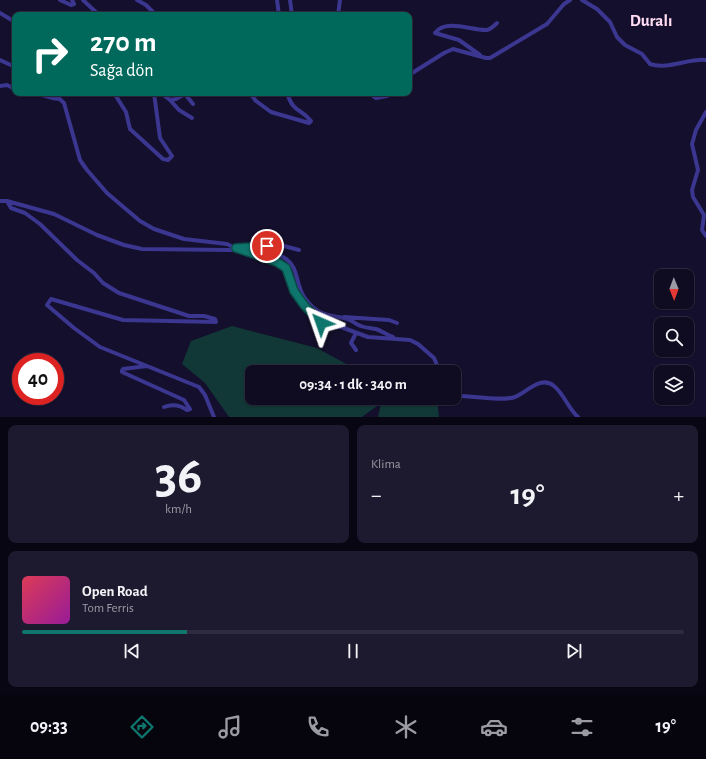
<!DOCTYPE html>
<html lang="tr">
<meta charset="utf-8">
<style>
:root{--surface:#0f0b21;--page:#1d192e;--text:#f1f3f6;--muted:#9b9ba5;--line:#2f2b3f;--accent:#0f766e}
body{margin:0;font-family:"Alegreya Sans",sans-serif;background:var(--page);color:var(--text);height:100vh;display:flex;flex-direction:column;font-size:15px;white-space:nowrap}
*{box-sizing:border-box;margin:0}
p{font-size:13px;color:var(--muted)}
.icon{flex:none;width:22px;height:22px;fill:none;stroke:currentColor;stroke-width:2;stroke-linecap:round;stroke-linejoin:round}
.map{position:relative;height:417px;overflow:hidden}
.side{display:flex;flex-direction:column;gap:8px;padding:8px;background:#080612;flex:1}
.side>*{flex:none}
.hud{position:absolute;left:12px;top:12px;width:400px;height:84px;border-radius:8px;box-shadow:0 1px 3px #0004,0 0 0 1px var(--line);background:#00695c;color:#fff;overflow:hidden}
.needle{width:26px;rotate:179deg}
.fabs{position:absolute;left:654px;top:269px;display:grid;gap:8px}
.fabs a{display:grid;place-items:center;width:40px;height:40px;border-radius:8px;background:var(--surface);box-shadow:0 1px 3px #0004,0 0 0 1px var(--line);font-size:20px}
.speed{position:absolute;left:12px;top:353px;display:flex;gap:8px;font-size:20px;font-weight:700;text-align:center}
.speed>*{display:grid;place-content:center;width:52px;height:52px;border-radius:50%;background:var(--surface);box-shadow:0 1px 3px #0004,0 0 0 1px var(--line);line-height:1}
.speed .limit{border:6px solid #d22;background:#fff;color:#111}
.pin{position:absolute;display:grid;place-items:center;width:34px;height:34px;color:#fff;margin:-17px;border:2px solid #fff;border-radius:50%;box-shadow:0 1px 4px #0007}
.me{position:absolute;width:44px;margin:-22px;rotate:317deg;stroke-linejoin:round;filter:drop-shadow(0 0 3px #0008)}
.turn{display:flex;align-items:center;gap:14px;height:84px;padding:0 12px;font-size:18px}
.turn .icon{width:52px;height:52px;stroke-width:2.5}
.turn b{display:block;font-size:28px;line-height:34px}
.big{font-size:30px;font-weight:700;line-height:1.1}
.side .widget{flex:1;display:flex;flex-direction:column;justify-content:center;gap:6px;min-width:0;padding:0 14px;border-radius:8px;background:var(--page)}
.side .dial{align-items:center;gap:0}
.dial b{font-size:52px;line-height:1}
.song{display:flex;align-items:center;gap:12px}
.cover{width:48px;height:48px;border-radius:6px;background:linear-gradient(135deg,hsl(350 70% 55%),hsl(300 70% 35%))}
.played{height:4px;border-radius:2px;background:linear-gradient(90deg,var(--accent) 25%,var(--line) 25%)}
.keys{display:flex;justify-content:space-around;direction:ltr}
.heat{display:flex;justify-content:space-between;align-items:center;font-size:22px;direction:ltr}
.side .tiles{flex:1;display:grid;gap:8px;grid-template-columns:1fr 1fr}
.widget:last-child{grid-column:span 2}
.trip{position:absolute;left:245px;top:365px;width:216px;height:40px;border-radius:8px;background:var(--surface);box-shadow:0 1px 3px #0004,0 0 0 1px var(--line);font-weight:700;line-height:40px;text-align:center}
.menu{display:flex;height:64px;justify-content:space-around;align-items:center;background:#06040d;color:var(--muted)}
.menu .icon{width:28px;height:28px}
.menu .on{color:var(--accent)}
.menu b{font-size:18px;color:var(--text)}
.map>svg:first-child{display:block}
.green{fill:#113736}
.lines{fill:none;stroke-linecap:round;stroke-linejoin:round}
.minor{stroke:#3b368f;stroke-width:4}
.route-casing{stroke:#0a4d48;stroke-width:10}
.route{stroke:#0f766e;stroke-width:7}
.labels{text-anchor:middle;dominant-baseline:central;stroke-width:4;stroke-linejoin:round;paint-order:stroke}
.neighbourhood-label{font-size:17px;font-weight:bold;fill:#ffdcf1;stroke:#140f2c}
</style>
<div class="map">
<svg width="706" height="417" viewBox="0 0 706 417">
<rect width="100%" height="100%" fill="#140f2c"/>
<path class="green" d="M232,326L317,348L361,372H252V398H437L439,417H378L381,403L362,417H229L205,383L182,364L191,341Z"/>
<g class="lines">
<path class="minor" d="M60,0L71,5L74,4L72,0
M83,0L99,15
M137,0L146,5L156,15
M277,0L279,15
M290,0L292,15
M582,0L597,9L610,22L617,37L625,45L642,54L650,64C667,70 689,58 706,60
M0,13L15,22
M338,15L340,0
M480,55L459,40L435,33C446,18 472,31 487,30C491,29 494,26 497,23
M0,60L15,67
M409,75L444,53L453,49L486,58H490L547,24L564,4L570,0
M0,86L7,85L15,89
M33,93C42,94 51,99 60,99
M53,93L64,103L80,160L87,170L107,193L140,221L154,229L184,239L227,244L241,251L277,262L286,268L294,291L304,305L321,323L329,327H341L368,337L410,340L418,344L434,358L440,372
M114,93L126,112L130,129L163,159L168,160L172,156L160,138L154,93
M161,93L170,100L176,99L187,93
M250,93L256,101L271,112L309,123L311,121C300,107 294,114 287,93
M369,93L376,98L387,96L392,93
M185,94L193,104
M170,100L179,110L192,118
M706,112L696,130L692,144L698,170L692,190L693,197L704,215L702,230L706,236
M0,201H7
M246,251C319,251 280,286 318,311C328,317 339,316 350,320C354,322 357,325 361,326C366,328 371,328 376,329C382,331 387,335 393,337
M344,317L389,320L397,323
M356,350L351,343L356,333
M147,366L123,369L122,371V372L184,400L190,409L187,410C180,405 172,404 164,407
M454,396C471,395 499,402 515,397C527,392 541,375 554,386C564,394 568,408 578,417
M214,417L205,395L199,387L100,347L74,328L47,305L51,299L123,320L216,322L215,319L204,316H189L119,293L103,283L94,273L77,260L40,224L25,213L11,208L7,201L54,214L97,235L124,245L142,249L228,250L284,246L299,250"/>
</g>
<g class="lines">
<defs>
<path id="route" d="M267,246L236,248L277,262L286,268L294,291L304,305L321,323"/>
</defs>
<use href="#route" class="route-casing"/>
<use href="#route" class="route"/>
</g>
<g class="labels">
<g class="neighbourhood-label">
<text x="651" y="20">Duralı</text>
</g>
</g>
</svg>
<div class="fabs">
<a><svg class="needle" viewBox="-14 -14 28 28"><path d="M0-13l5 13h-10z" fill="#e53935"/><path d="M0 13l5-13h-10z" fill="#9b9ba5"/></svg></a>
<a><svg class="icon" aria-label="search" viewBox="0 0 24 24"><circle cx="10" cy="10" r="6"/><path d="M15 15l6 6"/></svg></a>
<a><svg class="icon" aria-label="layers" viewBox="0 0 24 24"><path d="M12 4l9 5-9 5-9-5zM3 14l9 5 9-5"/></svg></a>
</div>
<div class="speed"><div class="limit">40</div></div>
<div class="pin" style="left:267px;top:246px;background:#d93025"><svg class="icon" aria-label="arrive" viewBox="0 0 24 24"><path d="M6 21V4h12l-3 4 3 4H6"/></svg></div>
<svg class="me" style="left:321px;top:323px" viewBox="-20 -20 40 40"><path d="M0-17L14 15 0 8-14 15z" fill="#0f766e" stroke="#fff" stroke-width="4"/></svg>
<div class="trip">09:34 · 1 dk · 340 m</div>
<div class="hud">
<div class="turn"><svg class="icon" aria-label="right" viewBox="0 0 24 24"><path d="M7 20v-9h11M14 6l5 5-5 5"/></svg><div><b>270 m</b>Sağa dön</div></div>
</div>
</div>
<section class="side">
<div class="tiles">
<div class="widget dial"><b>36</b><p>km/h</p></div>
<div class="widget"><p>Klima</p>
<div class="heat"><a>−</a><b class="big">19°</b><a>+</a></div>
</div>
<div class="widget">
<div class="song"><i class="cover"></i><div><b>Open Road</b><p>Tom Ferris</p></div></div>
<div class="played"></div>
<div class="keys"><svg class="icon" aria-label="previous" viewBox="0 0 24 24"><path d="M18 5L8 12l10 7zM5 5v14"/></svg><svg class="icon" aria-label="pause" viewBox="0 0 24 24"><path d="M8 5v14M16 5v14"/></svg><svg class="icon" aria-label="next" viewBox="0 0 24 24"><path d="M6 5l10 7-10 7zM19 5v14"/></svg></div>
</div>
</div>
</section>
<nav class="menu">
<b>09:33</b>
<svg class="icon on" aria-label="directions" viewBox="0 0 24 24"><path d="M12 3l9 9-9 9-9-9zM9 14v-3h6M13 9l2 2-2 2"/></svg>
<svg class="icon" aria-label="music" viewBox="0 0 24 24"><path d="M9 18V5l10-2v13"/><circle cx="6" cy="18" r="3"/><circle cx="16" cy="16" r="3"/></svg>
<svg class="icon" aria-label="phone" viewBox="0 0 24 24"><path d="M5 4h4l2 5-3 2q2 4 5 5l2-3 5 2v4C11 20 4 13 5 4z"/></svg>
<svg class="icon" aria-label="climate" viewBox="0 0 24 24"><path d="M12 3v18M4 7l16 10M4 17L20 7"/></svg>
<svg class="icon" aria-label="car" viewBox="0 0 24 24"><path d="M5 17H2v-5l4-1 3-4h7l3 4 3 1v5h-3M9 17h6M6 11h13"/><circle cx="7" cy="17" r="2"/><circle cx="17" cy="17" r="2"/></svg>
<svg class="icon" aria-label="filters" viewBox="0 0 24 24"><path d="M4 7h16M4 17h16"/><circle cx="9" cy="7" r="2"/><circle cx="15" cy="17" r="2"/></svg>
<b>19°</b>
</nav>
